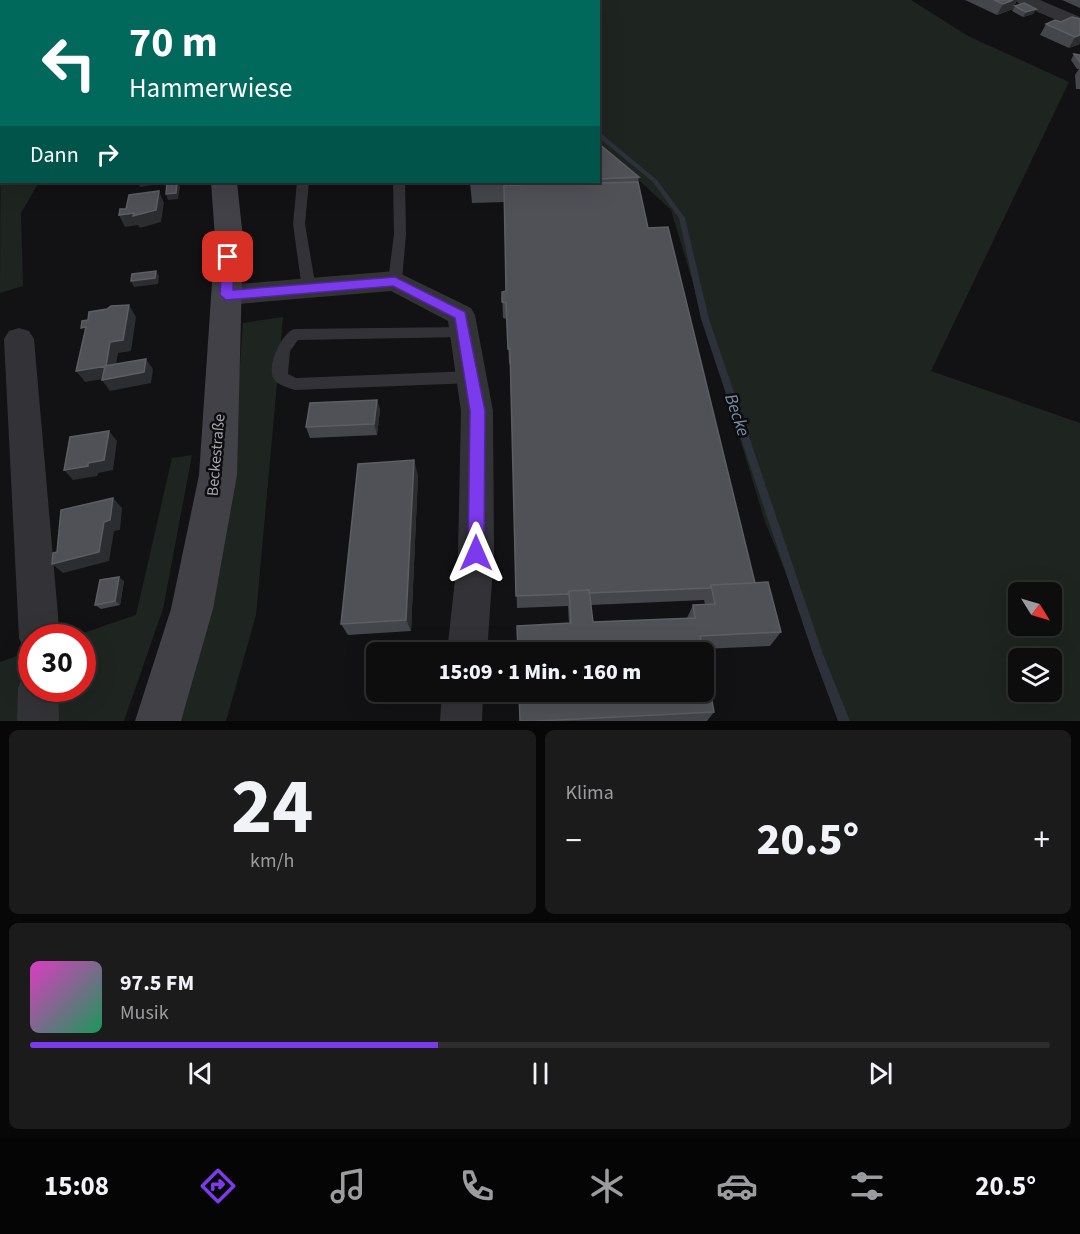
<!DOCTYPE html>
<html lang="de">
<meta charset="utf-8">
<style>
:root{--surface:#0e0d0e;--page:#1c1b1c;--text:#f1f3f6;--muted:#9b9c9e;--line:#2e2d2e;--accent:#7c3aed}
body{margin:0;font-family:"Source Sans 3",sans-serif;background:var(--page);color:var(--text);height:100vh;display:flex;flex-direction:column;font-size:22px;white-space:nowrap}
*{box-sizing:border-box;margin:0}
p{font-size:20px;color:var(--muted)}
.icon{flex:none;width:33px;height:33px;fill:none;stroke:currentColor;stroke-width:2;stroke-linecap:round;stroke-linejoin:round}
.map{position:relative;height:721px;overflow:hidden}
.side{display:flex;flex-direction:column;gap:9px;padding:9px;background:#080708;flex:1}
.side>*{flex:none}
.hud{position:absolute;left:0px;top:0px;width:600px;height:183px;box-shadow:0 6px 24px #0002,0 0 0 2px var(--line);background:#00695c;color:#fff;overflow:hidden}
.needle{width:39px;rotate:127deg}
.controls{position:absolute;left:1008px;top:582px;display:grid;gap:12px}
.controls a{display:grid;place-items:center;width:54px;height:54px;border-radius:9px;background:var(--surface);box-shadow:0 6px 24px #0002,0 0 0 2px var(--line);font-size:30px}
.speed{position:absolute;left:18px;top:624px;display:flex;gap:12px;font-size:30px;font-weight:700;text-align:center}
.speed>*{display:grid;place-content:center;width:78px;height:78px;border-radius:50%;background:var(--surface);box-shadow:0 6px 24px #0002,0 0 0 2px var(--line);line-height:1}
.speed .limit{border:9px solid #d22;background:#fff;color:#111}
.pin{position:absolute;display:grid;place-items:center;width:51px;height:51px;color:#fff;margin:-26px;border-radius:12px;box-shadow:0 3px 9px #0006}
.me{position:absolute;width:66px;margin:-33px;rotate:0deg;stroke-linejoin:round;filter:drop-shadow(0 0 4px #0008)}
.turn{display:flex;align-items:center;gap:21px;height:126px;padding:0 30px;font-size:27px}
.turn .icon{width:78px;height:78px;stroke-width:2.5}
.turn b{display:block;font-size:42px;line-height:51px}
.then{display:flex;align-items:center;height:57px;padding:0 30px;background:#0003;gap:12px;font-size:22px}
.big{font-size:45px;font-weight:800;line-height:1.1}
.side .card{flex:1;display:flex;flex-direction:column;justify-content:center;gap:9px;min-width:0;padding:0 21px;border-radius:9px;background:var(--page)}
.side .dial{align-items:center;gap:0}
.dial b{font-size:78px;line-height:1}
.song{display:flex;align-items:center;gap:18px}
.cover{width:72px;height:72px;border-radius:9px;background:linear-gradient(135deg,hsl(310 70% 55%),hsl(150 70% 35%))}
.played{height:6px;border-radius:3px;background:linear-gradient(90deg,var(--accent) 40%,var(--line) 40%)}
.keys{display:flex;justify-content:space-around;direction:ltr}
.heat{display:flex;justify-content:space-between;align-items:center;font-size:33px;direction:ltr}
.side .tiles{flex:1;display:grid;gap:9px;grid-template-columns:1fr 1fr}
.card:last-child{grid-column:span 2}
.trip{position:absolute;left:366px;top:642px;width:348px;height:60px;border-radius:9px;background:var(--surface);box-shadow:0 6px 24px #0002,0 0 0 2px var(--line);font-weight:800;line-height:60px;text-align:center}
.tabs{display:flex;height:96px;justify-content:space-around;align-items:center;background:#060506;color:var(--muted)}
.tabs .icon{width:42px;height:42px}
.tabs .selected{color:var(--accent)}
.tabs b{font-size:27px;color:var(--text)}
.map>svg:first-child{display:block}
.green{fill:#1e2520;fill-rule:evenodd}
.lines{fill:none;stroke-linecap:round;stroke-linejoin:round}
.stream{fill:#2c313a;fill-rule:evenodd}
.lane{fill:#333337;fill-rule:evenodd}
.street{fill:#333337;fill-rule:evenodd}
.secondary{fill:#414147;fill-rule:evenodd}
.wall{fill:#45464b;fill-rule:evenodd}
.shaded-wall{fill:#2c2d30}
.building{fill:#4f5156;stroke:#5d5e64;stroke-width:1.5}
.route{fill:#7c3aed;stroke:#51269a;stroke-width:1.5}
.labels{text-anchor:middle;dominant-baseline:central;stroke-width:5;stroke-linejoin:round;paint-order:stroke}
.street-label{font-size:16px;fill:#a4a6b2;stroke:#0d0d0e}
.water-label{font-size:18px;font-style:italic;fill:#7e8caa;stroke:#0d0d0e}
</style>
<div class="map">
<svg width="1080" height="721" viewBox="0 0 1080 721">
<rect width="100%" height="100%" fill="#121113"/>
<path class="green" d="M422,0H911L968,36L1069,82L931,371L1080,423V721H846L765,522L671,210L599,143L598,2ZM1018,592H1052V626H1018ZM1018,658H1052V692H1018Z
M1,75L2,182H39L21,213L23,286L0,293Z
M283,317L256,615L226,721H178L232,477L243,323Z
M192,455L163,609L124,721H0V662L31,651L32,688H82V638L71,637L136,615L172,458Z"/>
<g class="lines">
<path class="stream" d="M428,0H433L434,2H429Z
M598,131L657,180L685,218L709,319L823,654L850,721H838L813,654L701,319L679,218L653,182L598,137Z"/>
<path class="lane" d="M297,182H309L305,224L316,289L309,294L302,289L293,224Z
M393,182H405L406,234L402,281L395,286L388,281L394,234Z
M464,327L469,328L471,332L469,336L464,337L298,340L290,351L288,374L296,378L472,371L477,373L480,377L477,381L472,383L295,390C289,388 277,385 274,379C266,367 281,334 294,329Z"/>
<path class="street" d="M1016,0H1040L1080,17V30L1019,4Z
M395,271L471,308L475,315L493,411L494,553L487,652H447L458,553L461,411L448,321L391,291L226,305L216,302L212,295L216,288L226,285Z
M19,328L29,331L34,339L58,615L59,638H32V655L25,652L19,638L4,339L9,331Z
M32,670V688H58L59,721H17L18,688L24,674Z
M442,692H483L482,721H440Z"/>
<path class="secondary" d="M184,0H204V2H184Z
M211,182H237L243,238L237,475L213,609L181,721H135L171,609L199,475L215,238Z"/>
</g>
<path class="wall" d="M0,0L38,1L2,2V20L0,19Z
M965,0H1017L1013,9L997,15Z
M1062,0H1080V8Z
M1015,6L1036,9L1033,14L1023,17L1012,11Z
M1080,19V44L1069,48L1040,35L1046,24Z
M1074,54L1080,55V89H1076L1075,75L1079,69H1077L1071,60Z
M598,143L639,177L638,183L648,228L755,583L781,632L770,646L702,649L569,624L568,606L517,608L510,364H509L507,319L503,318L502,292L506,291L505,202L472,203L470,182H598ZM704,600L705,604L693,605L687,618L593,622L591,605Z
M377,400L380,410L377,435L310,438L306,427Z
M418,475L411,631L348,635L341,624Z
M124,581L120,605L101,609L95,605Z
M714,712L707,721H520Z"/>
<path class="shaded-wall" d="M27,0H37L38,1L24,2Z
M1013,0H1017L1013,9L997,15L1003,4Z
M1036,9L1033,14L1023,17L1026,12Z
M1080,35V44L1069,48L1075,37Z
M2,50V65L0,66V51Z
M138,182H170L140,187Z
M177,182L180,187L178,199L168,200L166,194Z
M159,191L164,203L161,222L140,228L138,225L125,227L119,215Z
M156,271L159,276L158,284L134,287L131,281Z
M129,305L136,317L131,351L118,353L114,377L85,382L76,371L110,342Z
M146,359L153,369L151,383L110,391L102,380Z
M377,400L380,410L377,435L374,424Z
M109,431L117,441L113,470L98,473L97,476L73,480L64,470Z
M414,460L418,475L411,631L406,620Z
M113,498L122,508L120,530L114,531L109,561L63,573L52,564L104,522Z
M119,577L124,581L120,605L115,601Z"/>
<path class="building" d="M0,0H27L24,2H2V11L0,10Z
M134,0H163V2H134Z
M994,0H1013L1003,4Z
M1024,3L1036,9L1026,12L1015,6Z
M1072,17L1080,19V35L1075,37L1046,24L1055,20L1061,22Z
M0,35H2V50L0,51Z
M1074,54L1080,55V62Z
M598,143L639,177L598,179Z
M167,182H177L176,193L166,194Z
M638,182L648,228L668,227L755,583L711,585L710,588L590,593L589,590L569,591L568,594L516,596L510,349H508L506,303L502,302V292L506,291L504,185Z
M159,191L156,210L133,216L134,213L119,215L120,209H126L129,195Z
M156,271L155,278L131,281L132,274Z
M129,305L123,340L110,342L106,366L76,371L86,327L81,328L82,321L88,320L89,312L107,309L111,306Z
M146,359L144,372L102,380L105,366Z
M377,400L374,424L306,427L310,403Z
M109,431L104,460L88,463V466L64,470L70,437Z
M414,460L406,620L341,624L358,464Z
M113,498L110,520L104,522L99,552L52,564L53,553L57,552L61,510Z
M119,577L115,601L95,605L100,580Z
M768,582L781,632L700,636L703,652H518L517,626L571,623L569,591L589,590L593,622L695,618L693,605L715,604L711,585Z
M704,657L714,712L539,721H520L519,692H704Z"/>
<path class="route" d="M228,253L234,257L233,290L395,277L465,312L485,411L484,553L482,558L476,561L470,558L468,553L470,411L455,318L393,286L226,300L220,295L222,257Z"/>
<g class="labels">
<g class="street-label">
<text transform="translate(216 455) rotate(-85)">Beckestraße</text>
</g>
<g class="water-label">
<text transform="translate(737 415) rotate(71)">Becke</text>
</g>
</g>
</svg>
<div class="controls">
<a><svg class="needle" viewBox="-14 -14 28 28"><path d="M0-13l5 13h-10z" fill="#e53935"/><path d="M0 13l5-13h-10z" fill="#9b9c9e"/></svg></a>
<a><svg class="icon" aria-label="layers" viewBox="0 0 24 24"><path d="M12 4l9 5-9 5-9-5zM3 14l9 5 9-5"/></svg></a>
</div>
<div class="speed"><div class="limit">30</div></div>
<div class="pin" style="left:228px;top:257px;background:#d93025"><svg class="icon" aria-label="arrive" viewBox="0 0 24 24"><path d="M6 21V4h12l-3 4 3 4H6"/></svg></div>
<svg class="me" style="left:476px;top:553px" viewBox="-20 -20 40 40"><path d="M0-17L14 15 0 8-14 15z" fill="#7c3aed" stroke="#fff" stroke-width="4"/></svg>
<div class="trip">15:09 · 1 Min. · 160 m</div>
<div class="hud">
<div class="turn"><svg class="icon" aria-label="left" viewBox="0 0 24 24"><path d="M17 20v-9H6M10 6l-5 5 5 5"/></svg><div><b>70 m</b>Hammerwiese</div></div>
<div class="then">Dann<svg class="icon" aria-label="right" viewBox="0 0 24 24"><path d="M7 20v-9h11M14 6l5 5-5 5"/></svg></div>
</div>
</div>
<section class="side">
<div class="tiles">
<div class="card dial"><b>24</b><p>km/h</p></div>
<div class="card"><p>Klima</p>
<div class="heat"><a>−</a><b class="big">20.5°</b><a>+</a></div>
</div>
<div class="card">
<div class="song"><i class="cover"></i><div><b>97.5 FM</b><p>Musik</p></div></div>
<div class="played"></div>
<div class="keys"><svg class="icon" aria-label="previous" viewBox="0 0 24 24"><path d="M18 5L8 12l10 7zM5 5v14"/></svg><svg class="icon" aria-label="pause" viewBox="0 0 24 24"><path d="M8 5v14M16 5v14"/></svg><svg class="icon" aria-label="next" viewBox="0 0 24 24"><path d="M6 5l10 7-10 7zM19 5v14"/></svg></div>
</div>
</div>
</section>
<nav class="tabs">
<b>15:08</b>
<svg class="icon selected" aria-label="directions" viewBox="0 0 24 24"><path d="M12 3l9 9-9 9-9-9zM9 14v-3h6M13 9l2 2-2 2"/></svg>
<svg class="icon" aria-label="music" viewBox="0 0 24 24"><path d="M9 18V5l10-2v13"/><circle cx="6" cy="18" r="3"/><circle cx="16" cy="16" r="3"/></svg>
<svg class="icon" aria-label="phone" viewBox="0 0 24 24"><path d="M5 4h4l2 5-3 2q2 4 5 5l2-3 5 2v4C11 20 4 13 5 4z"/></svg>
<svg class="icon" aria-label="climate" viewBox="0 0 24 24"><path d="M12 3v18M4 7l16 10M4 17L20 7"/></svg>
<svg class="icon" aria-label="car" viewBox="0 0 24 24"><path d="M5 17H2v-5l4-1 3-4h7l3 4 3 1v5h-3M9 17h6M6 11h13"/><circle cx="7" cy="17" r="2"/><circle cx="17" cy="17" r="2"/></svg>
<svg class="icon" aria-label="filters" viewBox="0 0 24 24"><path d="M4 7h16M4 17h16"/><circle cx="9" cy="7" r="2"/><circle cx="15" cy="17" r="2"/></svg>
<b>20.5°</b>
</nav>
